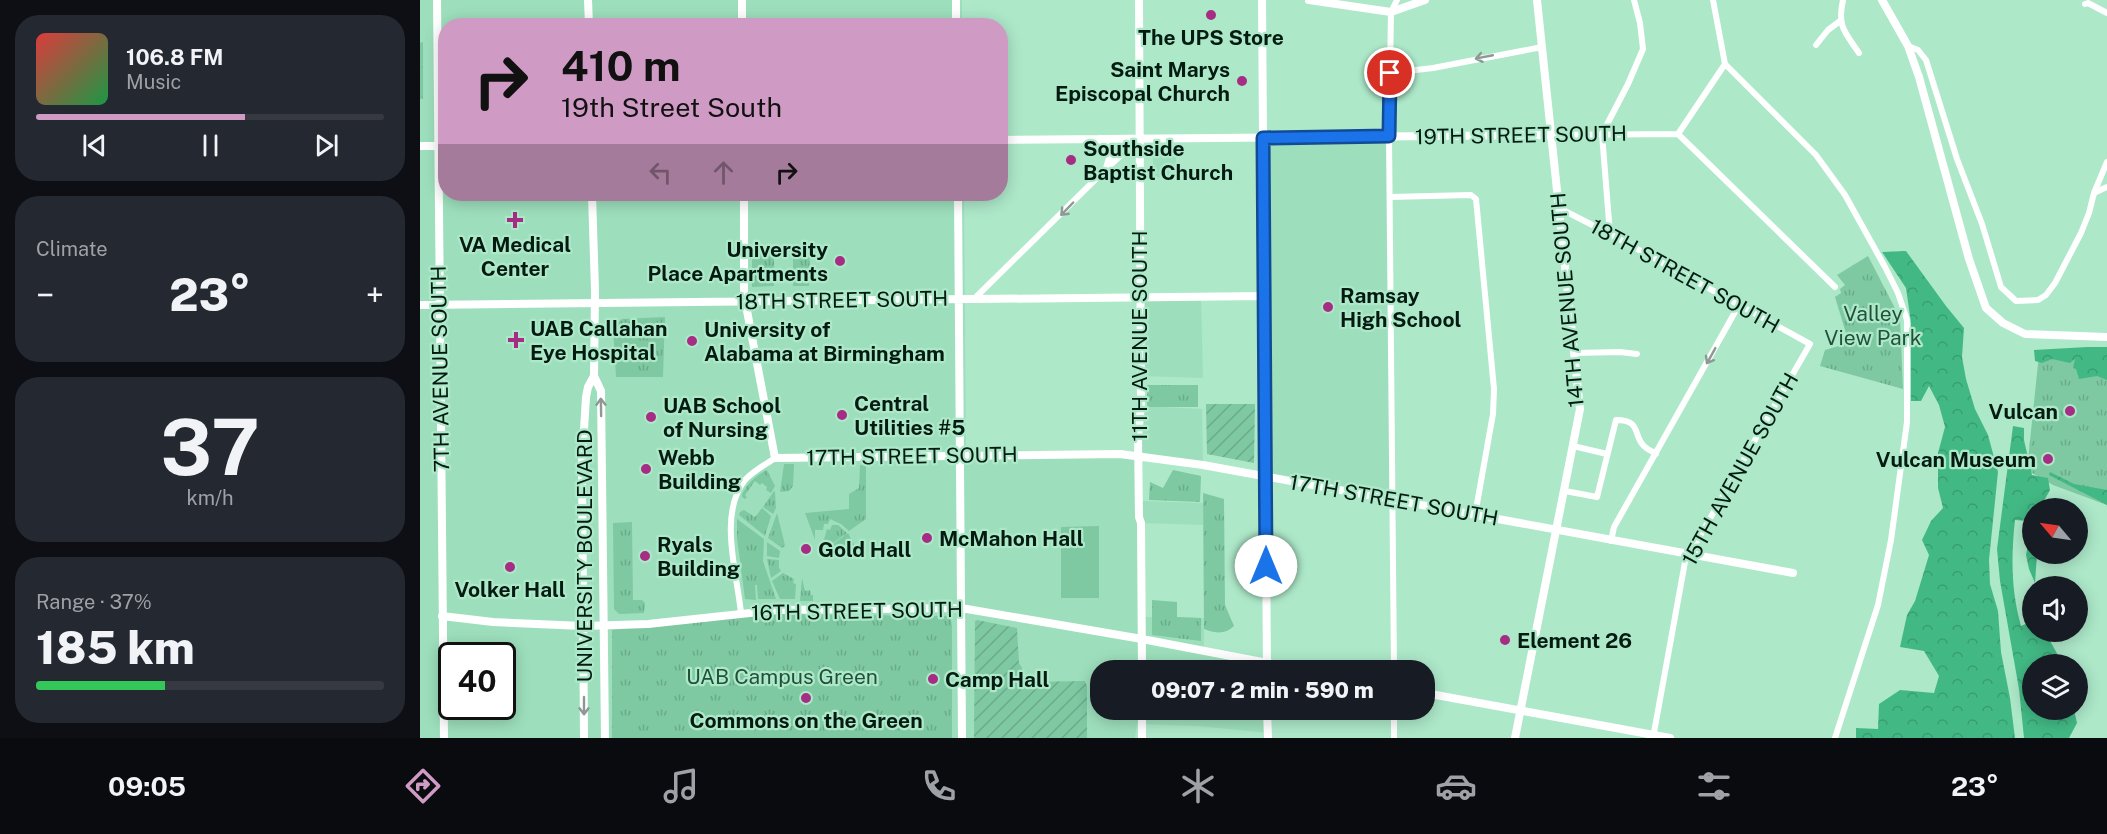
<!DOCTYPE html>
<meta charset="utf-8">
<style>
:root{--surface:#171b24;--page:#242831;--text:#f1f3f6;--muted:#9ea1a6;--line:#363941;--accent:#cf9ac3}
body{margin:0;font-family:"Public Sans",sans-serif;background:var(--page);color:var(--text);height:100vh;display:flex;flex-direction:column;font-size:22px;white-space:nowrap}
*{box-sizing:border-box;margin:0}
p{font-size:20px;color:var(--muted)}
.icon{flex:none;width:33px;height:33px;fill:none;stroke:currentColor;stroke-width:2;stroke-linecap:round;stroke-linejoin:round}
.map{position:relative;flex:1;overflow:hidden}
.sheet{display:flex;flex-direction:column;gap:15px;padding:15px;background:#0d0f14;width:420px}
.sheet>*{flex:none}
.guide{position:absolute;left:18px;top:18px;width:570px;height:183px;border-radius:24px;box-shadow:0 3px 15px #0003;background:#cf9ac3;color:#111;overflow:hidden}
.needle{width:39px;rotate:299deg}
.fabs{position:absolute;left:1602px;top:498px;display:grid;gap:12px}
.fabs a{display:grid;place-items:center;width:66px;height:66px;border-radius:50%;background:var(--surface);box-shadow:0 3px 15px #0003;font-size:30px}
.speed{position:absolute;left:18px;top:642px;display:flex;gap:12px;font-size:30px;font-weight:700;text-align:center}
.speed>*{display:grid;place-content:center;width:78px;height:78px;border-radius:50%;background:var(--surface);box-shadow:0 3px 15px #0003;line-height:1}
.speed .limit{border:3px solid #111;border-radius:9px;background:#fff;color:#111}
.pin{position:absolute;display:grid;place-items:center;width:51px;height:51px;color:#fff;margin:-26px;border:3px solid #fff;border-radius:50%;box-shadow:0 2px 6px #0007}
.me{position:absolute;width:66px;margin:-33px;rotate:0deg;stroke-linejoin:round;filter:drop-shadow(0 0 4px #0008)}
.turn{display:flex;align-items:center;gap:21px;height:126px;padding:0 24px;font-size:27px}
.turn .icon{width:78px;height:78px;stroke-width:2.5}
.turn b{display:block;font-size:42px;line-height:51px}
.lanes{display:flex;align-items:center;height:57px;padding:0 24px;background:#0003;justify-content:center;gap:30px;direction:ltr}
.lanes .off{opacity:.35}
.big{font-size:45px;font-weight:800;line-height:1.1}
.sheet .card{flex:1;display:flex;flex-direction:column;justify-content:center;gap:9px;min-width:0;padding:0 21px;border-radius:24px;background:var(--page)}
.sheet .dial{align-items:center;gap:0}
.dial b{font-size:78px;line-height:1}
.song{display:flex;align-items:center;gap:18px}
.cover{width:72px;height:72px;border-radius:9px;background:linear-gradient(135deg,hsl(0 70% 55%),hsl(140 70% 35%))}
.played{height:6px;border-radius:3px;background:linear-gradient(90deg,var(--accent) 60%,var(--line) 60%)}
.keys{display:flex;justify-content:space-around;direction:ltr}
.heat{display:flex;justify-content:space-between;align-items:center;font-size:33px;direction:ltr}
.charge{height:9px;border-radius:4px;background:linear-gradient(90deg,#34c759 37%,var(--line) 0)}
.trip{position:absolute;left:670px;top:660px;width:345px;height:60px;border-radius:24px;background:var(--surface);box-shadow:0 3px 15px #0003;font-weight:800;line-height:60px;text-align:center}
.dock{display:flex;height:96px;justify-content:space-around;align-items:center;background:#090b0e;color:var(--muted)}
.dock .icon{width:42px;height:42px}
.dock .on{color:var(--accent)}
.dock b{font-size:27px;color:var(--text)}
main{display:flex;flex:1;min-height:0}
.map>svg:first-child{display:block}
.built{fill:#9ddfbc;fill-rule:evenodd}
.grass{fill:url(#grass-tufts)}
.forest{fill:url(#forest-crowns)}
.garden{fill:url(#garden-furrows)}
.pitch{fill:#7ec8a2}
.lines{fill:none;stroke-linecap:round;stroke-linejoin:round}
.minor{stroke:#fff;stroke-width:6}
.tertiary{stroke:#fff;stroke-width:8}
.secondary{stroke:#fff;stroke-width:8}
.oneway{stroke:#8e9894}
.route-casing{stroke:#114b97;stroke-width:15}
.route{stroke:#1a73e8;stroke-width:10}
.poi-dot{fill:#a52d84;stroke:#ade8c9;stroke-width:2}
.labels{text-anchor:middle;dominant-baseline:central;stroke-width:4.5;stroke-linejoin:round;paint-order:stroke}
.poi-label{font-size:21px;font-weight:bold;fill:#041b11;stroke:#ade8c9;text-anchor:start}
.street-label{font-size:21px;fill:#041b11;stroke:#ade8c9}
.park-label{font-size:21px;fill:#21513b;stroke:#ade8c9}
</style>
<main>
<section class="sheet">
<div class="card">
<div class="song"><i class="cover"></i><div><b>106.8 FM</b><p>Music</p></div></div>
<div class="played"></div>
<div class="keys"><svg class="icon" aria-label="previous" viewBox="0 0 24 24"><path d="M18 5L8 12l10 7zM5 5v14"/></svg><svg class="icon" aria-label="pause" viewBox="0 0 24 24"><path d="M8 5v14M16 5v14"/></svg><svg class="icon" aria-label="next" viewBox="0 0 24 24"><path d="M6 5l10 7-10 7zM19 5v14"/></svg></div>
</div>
<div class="card"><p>Climate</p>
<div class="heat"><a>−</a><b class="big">23°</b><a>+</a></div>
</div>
<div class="card dial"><b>37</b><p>km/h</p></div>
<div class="card"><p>Range · 37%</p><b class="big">185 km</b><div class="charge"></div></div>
</section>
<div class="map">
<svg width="1687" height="738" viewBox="0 0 1687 738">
<defs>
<pattern id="grass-tufts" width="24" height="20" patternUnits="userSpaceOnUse" patternTransform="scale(1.5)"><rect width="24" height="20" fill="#7ec8a2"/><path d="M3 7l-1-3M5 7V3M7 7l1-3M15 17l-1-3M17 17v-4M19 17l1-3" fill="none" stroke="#6bab8a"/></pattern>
<pattern id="forest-crowns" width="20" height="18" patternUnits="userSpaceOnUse" patternTransform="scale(1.5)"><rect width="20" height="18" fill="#42b985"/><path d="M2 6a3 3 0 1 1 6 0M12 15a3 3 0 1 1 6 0" fill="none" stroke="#389e72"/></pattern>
<pattern id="garden-furrows" width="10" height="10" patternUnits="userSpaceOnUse" patternTransform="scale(1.5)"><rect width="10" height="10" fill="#7ec8a2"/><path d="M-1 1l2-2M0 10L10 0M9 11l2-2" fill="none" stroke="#6bab8a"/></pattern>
</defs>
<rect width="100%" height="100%" fill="#ade8c9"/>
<path class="built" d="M0,0H542V25L26,26V194H544L546,450L629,451L719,455L720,297L781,296L783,378L721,376V406L782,409L783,465L722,456L721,501L783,503V525L721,523L722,617L784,618V651L846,663L847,670H681V710H847L848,733L778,726L717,724L715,738H0ZM32,656H82V706H32Z
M969,136L973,500L846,476L843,138Z
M733,149H756V179L733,177Z"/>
<path class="grass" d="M3,42V99H0V43Z
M373,248H390L389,286H373Z
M332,251L354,252V286L332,287Z
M1448,256L1480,318L1483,389L1400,366L1405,350L1429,343L1415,297L1421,293L1420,289L1425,285L1417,275Z
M245,317L243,377H196L193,327L202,319Z
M1619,354L1687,358V505L1633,485L1607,470Z
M727,385H778V407H727Z
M364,464H374L373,486L369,491L360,492Z
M440,465H446V519L429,531L421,524L410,519L408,524H404L403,530H395V540L385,513L429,509V494L439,488Z
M347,470L355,486L351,493L346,490L347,487L342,483L340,485L335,481L325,495L327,497L325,499L322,497V494C328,483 336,475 347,470Z
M753,470L781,476L780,502L729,500L730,482L743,488Z
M354,491L355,492L356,508L353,514L343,507Z
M783,493L804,499L805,605L814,626C805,635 794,633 784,629Z
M342,508L351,516L345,536L319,515L320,512L324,510L335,517Z
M357,513L364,541L365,546L362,548L348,538Z
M317,519L344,539L343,561L356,599H338L337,585H335L336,600L325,599L317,538Z
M212,522L213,600H222L225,603L224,613L199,614L194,609L193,523Z
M412,525H418L427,533L409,546L403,543L407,529L410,530Z
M428,533L435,546L413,552L409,547Z
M347,542L360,551L359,558L347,556Z
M347,559L359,560V568L361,571L351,578Z
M363,573L374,579L373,583L376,584L375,599H360L352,581Z
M382,578L385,591L390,590L391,595H393V601H380Z
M732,600L757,602V617L781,618V641L732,635Z
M352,614L528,616L531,620L532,626V738H192V630Z"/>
<path class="forest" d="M1486,251L1526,306L1544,328L1542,357L1546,379L1555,409L1568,435L1578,472L1569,560L1570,584L1578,611L1581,652L1590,698L1595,738H1436V728L1458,729L1459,704L1480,690L1514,693L1519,676L1504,651L1480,647L1487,615L1495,601L1509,555L1502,540L1511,521L1523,508L1518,488V453L1525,427L1519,405L1509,386L1501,401H1491V323L1486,288L1462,252Z
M1667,347H1687V380L1677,376L1659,379L1656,369L1653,368L1655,359L1650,363L1632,359L1622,363L1615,361L1614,350Z
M1593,426L1604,428V440L1612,475L1628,478L1630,490L1620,508H1612V554H1617L1615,583L1609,569L1606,555L1609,540V521L1595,520C1591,556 1591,590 1601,626L1612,621V632H1625L1643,664H1612V710H1654L1657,723L1649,738H1604L1599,689L1580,581L1577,549Z
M1630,472L1654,484L1687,490V505L1629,475Z"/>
<path class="garden" d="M786,404H835L834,463L787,454Z
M557,620L597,628L599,663L602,668L604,682L665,681L667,686V738H554L555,621Z"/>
<path class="pitch" d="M679,526V598H641V527Z"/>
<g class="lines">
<path class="minor" d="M1293,0L1305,64L1396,155L1425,195L1465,267L1478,293L1487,320V422L1471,540L1458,605L1415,738
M1423,0C1417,27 1425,32 1439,53
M1665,4L1668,3L1687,13
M1396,45L1408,30L1420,21
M1488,46L1498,50L1506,60L1537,159L1562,224L1581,287L1596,301L1618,300L1626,295L1635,283L1661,233L1669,213L1674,193L1687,162
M970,73L1013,68L1122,47
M1258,134L1305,64
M1131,135L1258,134L1415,287
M1674,193L1687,187
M970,197L1051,195L1056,199L1074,389L1073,414L1055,515
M1139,208L1190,234L1390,344L1265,562L1233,738
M1190,234L1182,134L1208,84L1223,49L1220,23L1214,0
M554,299L687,168L719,139
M1155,353L1200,352L1217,354
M1153,446L1187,454
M1145,491L1177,497L1196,420C1221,420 1213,434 1223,445C1226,449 1232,451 1236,454
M1191,541L1194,527L1319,305
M321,613C317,573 298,514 325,480C333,471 345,465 355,458
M974,670L969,136L971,12L977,0
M974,710V738"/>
<path class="tertiary" d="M17,0L24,738
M322,0V26
M536,0V26
M719,0L721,406L718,437L719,517L721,523L722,670
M842,0L847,670
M889,0L971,12L1005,0
M1462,0L1488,46L1499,77L1549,259L1566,308L1583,323L1605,334L1687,337
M680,139L688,147L691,155L687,168
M580,140L1131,135
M0,146H26
M324,194V295L355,458L700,454L783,465L1373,573
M538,194L542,738
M0,305L844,296
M22,616L73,622L163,626L228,624L358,610L541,608L722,639L884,670
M1005,693L1250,738
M722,710V738
M847,710L848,738
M1095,738L1160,409L1117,0"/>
<path class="secondary" d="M168,0L169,26
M172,194L175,290L174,376L181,391L185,738
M164,738L162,463L166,397L168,387L174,376"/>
</g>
<defs><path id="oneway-shaft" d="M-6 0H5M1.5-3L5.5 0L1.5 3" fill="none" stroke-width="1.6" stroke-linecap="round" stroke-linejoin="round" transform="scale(1.5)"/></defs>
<g class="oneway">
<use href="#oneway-shaft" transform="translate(1064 57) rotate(169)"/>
<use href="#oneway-shaft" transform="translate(647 209) rotate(134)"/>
<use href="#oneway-shaft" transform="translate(1291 356) rotate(119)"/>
<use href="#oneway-shaft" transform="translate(181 407) rotate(-91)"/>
<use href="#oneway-shaft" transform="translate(164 706) rotate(90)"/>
</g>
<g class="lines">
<defs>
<path id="route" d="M846,566L843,138L969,136L970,73"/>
</defs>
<use href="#route" class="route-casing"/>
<use href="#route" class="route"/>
</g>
<g class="poi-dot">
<circle cx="791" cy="15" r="6"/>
<circle cx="822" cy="81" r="6"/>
<circle cx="651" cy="160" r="6"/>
<path d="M92 211h6v6h6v6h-6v6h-6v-6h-6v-6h6z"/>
<circle cx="420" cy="261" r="6"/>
<circle cx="908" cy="307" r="6"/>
<path d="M93 331h6v6h6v6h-6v6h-6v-6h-6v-6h6z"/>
<circle cx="272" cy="341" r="6"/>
<circle cx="1650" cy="411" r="6"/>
<circle cx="422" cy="415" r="6"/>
<circle cx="231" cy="417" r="6"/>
<circle cx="1628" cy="459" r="6"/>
<circle cx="226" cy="469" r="6"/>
<circle cx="507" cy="538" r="6"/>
<circle cx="386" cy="549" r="6"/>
<circle cx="225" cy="556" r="6"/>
<circle cx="90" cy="567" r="6"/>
<circle cx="1085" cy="640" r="6"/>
<circle cx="513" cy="679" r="6"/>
<circle cx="386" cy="698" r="6"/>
</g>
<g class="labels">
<g class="poi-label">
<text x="791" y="37" text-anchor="middle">The UPS Store</text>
<text x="810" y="69" text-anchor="end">Saint Marys<tspan x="810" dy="24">Episcopal Church</tspan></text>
<text x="663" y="148">Southside<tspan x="663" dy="24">Baptist Church</tspan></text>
<text x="95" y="244" text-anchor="middle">VA Medical<tspan x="95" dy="24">Center</tspan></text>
<text x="408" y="249" text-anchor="end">University<tspan x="408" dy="24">Place Apartments</tspan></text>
<text x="920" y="295">Ramsay<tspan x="920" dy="24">High School</tspan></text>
<text x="110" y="328">UAB Callahan<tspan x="110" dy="24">Eye Hospital</tspan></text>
<text x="284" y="329">University of<tspan x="284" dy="24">Alabama at Birmingham</tspan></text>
<text x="434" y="403">Central<tspan x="434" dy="24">Utilities #5</tspan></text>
<text x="243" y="405">UAB School<tspan x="243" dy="24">of Nursing</tspan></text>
<text x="1638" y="411" text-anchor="end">Vulcan</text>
<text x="238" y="457">Webb<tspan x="238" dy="24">Building</tspan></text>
<text x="1616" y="459" text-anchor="end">Vulcan Museum</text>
<text x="519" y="538">McMahon Hall</text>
<text x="237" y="544">Ryals<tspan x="237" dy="24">Building</tspan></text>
<text x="398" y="549">Gold Hall</text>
<text x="90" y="589" text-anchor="middle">Volker Hall</text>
<text x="1097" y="640">Element 26</text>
<text x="525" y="679">Camp Hall</text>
<text x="386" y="720" text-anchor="middle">Commons on the Green</text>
</g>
<g class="street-label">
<text transform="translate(1101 135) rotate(-1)">19TH STREET SOUTH</text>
<text transform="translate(1265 276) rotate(29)">18TH STREET SOUTH</text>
<text transform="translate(422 300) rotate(-1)">18TH STREET SOUTH</text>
<text transform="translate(1147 300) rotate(-95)">14TH AVENUE SOUTH</text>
<text transform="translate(719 336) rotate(-90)">11TH AVENUE SOUTH</text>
<text transform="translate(20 369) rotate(-91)">7TH AVENUE SOUTH</text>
<text transform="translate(492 456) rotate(-1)">17TH STREET SOUTH</text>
<text transform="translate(1320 469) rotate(-61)">15TH AVENUE SOUTH</text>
<text transform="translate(974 500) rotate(10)">17TH STREET SOUTH</text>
<text transform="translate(164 556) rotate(-90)">UNIVERSITY BOULEVARD</text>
<text transform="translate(437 611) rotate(-1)">16TH STREET SOUTH</text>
</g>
<g class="park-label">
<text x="1453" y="313">Valley<tspan x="1453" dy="24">View Park</tspan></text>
<text x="362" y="676">UAB Campus Green</text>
</g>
</g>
</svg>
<div class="fabs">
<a><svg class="needle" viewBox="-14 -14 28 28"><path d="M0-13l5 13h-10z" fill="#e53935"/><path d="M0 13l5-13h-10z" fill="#9ea1a6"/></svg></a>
<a><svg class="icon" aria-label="sound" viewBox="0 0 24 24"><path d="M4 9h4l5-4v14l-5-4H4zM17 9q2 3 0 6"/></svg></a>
<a><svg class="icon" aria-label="layers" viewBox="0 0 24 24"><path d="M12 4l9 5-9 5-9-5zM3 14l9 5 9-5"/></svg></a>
</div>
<div class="speed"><div class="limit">40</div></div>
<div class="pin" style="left:970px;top:73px;background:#d93025"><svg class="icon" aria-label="arrive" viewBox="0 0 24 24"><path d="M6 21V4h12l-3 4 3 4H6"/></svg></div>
<svg class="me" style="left:846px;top:566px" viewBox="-20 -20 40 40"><circle r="19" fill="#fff"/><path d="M0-13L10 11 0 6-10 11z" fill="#1a73e8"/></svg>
<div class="trip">09:07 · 2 min · 590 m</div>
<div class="guide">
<div class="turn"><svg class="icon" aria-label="right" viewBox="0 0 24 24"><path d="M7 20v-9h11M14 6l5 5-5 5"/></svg><div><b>410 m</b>19th Street South</div></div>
<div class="lanes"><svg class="icon off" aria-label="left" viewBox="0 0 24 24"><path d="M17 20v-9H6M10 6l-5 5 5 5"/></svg><svg class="icon off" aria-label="ahead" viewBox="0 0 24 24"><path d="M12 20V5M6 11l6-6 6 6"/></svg><svg class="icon" aria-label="right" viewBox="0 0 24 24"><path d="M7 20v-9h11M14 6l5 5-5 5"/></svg></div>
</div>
</div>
</main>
<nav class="dock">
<b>09:05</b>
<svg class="icon on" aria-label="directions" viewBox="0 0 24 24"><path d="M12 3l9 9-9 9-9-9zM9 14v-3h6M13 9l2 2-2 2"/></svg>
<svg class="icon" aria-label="music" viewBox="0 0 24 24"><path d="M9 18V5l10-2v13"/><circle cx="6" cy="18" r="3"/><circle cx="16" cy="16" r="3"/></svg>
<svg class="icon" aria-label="phone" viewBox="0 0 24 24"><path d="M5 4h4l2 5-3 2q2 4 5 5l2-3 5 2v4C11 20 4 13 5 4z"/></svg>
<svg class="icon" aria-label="climate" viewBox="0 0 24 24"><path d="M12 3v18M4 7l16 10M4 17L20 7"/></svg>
<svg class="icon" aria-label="car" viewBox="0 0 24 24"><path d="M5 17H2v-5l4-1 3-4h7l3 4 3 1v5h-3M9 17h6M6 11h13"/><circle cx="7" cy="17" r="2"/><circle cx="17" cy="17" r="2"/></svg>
<svg class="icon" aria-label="filters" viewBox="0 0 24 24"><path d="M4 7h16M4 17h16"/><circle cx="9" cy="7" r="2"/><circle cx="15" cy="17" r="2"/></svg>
<b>23°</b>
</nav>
